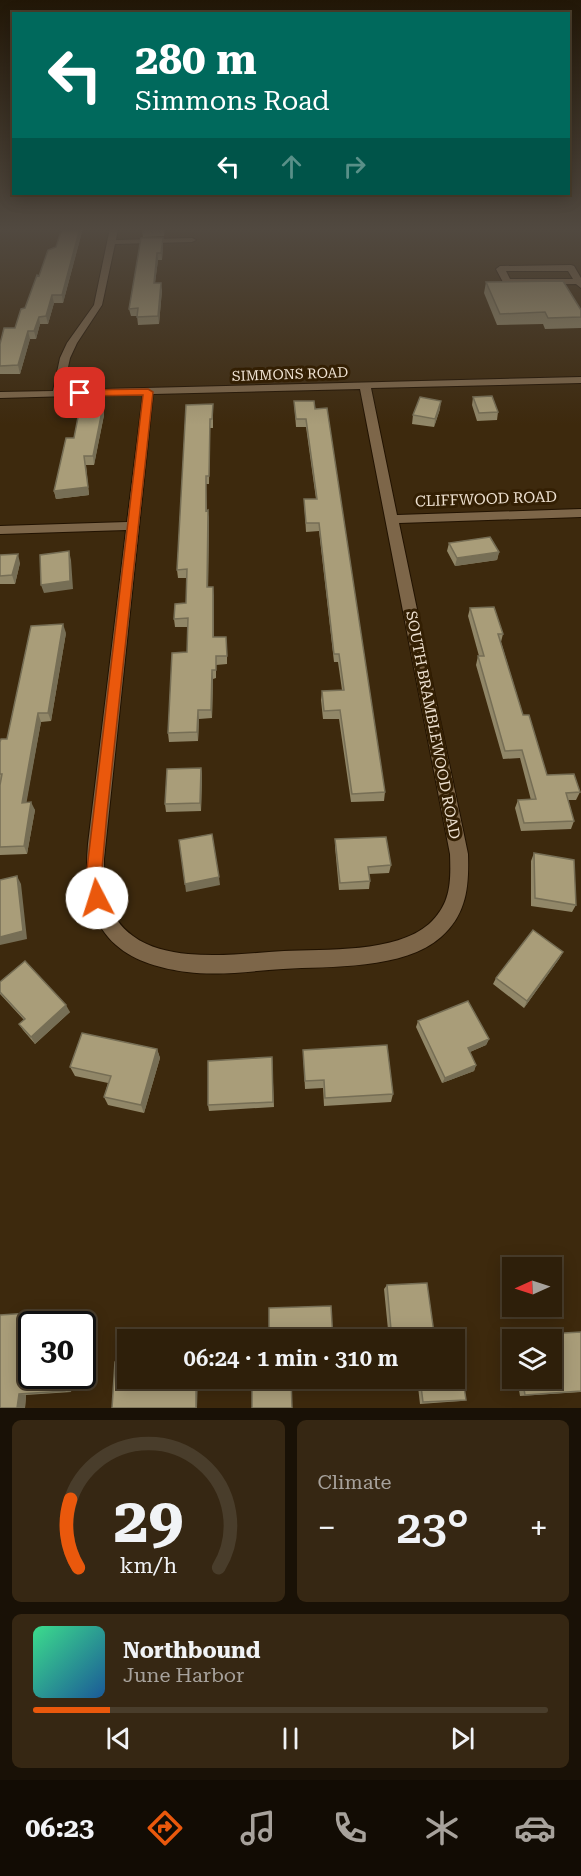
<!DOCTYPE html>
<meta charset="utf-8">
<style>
:root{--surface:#2e1f0a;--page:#362713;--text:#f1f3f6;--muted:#a7a29c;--line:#493d2b;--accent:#ea580c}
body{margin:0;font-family:"Roboto Serif",serif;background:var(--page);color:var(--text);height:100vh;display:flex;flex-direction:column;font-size:22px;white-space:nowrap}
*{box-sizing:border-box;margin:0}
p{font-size:20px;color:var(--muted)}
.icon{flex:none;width:33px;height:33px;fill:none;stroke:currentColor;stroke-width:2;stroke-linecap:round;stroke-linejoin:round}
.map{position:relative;height:1408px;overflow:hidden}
.drawer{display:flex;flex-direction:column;gap:12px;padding:12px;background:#191106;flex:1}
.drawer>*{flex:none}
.guide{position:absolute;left:12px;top:12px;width:558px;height:183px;border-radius:0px;box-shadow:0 3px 15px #0003,0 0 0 2px var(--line);background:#00695c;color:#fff;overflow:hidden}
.needle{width:39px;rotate:267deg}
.fabs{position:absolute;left:502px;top:1257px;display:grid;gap:12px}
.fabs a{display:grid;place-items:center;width:60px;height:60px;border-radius:0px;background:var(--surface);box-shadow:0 3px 15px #0003,0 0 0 2px var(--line);font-size:30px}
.speed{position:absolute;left:18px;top:1311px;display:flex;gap:12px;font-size:30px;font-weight:700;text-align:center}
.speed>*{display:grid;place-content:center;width:78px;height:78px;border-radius:50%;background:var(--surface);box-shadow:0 3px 15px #0003,0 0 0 2px var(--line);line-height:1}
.speed .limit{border:3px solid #111;border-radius:9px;background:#fff;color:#111}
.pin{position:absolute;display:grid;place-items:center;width:51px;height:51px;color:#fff;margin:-26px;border-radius:12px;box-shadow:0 3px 9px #0006}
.me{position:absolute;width:66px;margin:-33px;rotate:355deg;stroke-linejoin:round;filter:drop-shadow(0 0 4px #0008)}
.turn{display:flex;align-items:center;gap:21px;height:126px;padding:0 24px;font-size:27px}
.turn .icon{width:78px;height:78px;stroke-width:2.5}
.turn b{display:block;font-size:42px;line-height:51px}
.lanes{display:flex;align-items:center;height:57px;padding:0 24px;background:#0003;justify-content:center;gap:30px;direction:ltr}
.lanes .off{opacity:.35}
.big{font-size:45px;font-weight:600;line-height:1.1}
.drawer .widget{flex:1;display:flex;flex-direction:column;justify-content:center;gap:9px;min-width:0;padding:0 21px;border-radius:9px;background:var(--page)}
.drawer .dial{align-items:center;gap:0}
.dial svg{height:156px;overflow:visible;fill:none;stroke:var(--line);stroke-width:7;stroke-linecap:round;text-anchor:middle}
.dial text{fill:var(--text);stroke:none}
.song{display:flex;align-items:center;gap:18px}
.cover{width:72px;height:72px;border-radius:9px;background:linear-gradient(135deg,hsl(150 70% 55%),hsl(210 70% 35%))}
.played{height:6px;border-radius:3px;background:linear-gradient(90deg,var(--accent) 15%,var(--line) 15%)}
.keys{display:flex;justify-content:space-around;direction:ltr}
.heat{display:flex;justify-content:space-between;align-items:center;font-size:33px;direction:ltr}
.drawer .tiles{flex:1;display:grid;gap:12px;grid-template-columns:1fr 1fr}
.widget:last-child{grid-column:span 2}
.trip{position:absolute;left:117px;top:1329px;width:348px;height:60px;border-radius:0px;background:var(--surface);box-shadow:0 3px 15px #0003,0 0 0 2px var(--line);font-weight:600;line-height:60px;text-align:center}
.tab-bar{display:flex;height:96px;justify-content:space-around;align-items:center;background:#120c04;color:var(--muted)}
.tab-bar .icon{width:42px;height:42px}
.tab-bar .on{color:var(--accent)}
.tab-bar b{font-size:27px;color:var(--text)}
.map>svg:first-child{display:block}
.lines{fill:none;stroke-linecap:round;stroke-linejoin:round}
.minor-casing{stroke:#211201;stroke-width:2}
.minor{fill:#7d6649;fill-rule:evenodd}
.wall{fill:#918768}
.shaded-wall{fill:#766e55}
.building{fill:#a99d79;stroke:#766e55;stroke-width:1.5}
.route{fill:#ea580c;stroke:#983908;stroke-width:1.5}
.labels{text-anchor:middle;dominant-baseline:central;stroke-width:6;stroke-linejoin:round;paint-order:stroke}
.far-street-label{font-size:14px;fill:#efe2d2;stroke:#331f03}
.street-label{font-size:15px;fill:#efe2d2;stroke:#331f03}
</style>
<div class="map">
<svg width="581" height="1408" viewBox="0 0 581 1408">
<rect width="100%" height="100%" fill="#3d290d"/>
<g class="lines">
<defs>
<path id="minor" d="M110,228H118L116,240L192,238L196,240L192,242L115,244L102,305L77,343L70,358L63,390L581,377V383L371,388L397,515L581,509V517L399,523L468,854C469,886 467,914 441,937C404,970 330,966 283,969C251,971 219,976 187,972C163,969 135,962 116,945C87,920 85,879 88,844L126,530L0,534V526L127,522L143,394L0,398V392L53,391L60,358L67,343L94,305ZM360,389L450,854C451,882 451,904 429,924C396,953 325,949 284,951C252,953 220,957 188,954C169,952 149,948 133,936C107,918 104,888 104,859L153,394Z
M571,265L574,266L581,278V288L576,284L507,285L504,284L496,269L500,266ZM506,271H568L573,279H510Z"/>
</defs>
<use href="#minor" class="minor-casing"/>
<use href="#minor" class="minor"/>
</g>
<path class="wall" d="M62,228H83L63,303H54L48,324H40L36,339H30L20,374H0V344L15,328L25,308L39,276L56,247Z
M165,228L164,236L143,237L142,230Z
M163,238V245L162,260H158L155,283L162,290L159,324L138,325L137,316H131L129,309Z
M486,282L581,310V328L545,329L543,324L497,325L484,293Z
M473,397L498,412L497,420L477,421L472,405Z
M294,401H314L385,792L384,801L351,802L339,719H323L321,700L322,691L342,690L338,662H334L319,531L306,532L304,499H316L306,427H296Z
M186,405L213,412V428H210L209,484H206L207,511L209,519L208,587L214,596V637L227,645V664L216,665V678L213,679L212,718L199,719L198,741L169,742L168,733L187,652L188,627H175L174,619L186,603L187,578H178L177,570Z
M103,406L104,415L94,465H86L89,495L56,499L54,491L74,438Z
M440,409L434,427L412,424L413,415Z
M449,543L499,552L497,560L455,566L447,551Z
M0,555L20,563L15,584H0Z
M470,608L503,634L501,642L523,715L547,775L580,792L576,800H568L574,821L571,829L521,831L515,808L518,800H531L520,758L503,759L476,665L478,656H479L468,616Z
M66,633L51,721L41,722L26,802L35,810L27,854L0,855V742L7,739Z
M201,768L202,776L201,811L166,812L165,804Z
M335,839L391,865L389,873L369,874L370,881L369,889L339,890L335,847Z
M534,853L576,905L572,912L531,906V861Z
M563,952L559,959L524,1008L493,984L496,978Z
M0,982L70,1012L35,1044L23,1030L19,1024L24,1020L0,994Z
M418,1021L489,1039L486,1045L470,1052L476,1065L474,1071L442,1083L416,1027Z
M157,1049L160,1058L144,1113L108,1105L104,1097L108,1083L75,1076L70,1067Z
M303,1050L393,1094L391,1102L324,1106L323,1088L305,1089Z
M272,1057L274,1107L209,1111L208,1105Z
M387,1285L435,1340H389L384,1289Z
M73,1310L78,1314L32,1376H73L71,1392L26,1395L25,1408H0Z
M581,1332V1392L520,1396L517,1378H552V1340H513V1354L510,1338L514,1336Z
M252,1378H324L291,1379Z
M417,1378H454L466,1400L461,1401L420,1404Z"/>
<path class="shaded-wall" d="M80,228H83L63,303L62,295Z
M163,238V245L162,260L161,253Z
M157,253L158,260L154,291V283Z
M161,283L162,290L159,324L158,316Z
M52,295L54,303L48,324L46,316Z
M39,317L40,324L36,339L34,331Z
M28,331L30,339L20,374L18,365Z
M441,401L440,409L434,427L435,419Z
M103,406L104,415L94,465L93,456Z
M84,456L89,495L56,499L54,491Z
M208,510L209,519L208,596L207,587Z
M69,551L71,560L73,589L44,593L41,585Z
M499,552L497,560L455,566L457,558Z
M18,554L20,563L15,584L12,575Z
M213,587L214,596L213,646Z
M63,624L66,633L51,721L48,713Z
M212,670L213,679L212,718L211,710Z
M198,710L199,719L198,741L197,732Z
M38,713L41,722L25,811L22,803Z
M201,768L202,776L201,811L200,803Z
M31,802L35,810L27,854L24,846Z
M17,876L21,884L27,939L0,945V937Z
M219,877L220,885L186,892L185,884Z
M563,952L559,959L524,1008L527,1001Z
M66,1005L70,1012L35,1044L31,1037Z
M489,1039L486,1045L465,1054L468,1048Z
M157,1049L160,1058L144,1113L141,1105Z
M476,1065L474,1071L442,1083L445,1078Z
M73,1310L78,1314V1324H71Z
M67,1376H73L71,1392L65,1391Z
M196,1378H198L197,1408H196Z
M19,1394L26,1395L25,1408H17Z"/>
<path class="building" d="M62,228H80L62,295H52L46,316L39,317L34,331H28L18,365L0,366V344L4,328H15L21,309L25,308L37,275L39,276L48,250L56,247Z
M142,228H164V229L142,230Z
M141,238H163L161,253H157L154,283H161L158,316L137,317L138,308L129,309Z
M563,281L581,310V317L548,318L545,312L500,314L486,282Z
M492,396L498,412L479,413L473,397Z
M420,397L441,401L435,419L413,415Z
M294,401H314L315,409L327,408L385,792L352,794L340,710L324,711L322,691L344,690L339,654H334L319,523H306L304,499H317L306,419H296Z
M213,404L212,419H210L209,476H206V511L208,510L207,587H213V637H226L227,656H216V670H212L211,710H198L197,732L168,733L172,653L187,652L188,618L174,619L175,604L186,603L187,569L177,570L186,405Z
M103,406L93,456H84L88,487L54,491L66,438H74L80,407Z
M490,537L499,552L457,558L449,543Z
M69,551L70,581L41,585L40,555Z
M18,554L12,575L0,576V555Z
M494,607L503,634H498L523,715H529L547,775L574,774L580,792L566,793L574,821L524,823L518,800L536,799L522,750L505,751L478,656H484L470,608Z
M63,624L48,713H38L22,803L31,802L24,846L0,847V785L2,774H0V742L1,739H7L31,626Z
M201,768L200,803L165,804L167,769Z
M212,834L219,877L185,884L179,840Z
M386,837L391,865L368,867L370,881L340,883L335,839Z
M534,853L574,860L576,905L535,898Z
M17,876L23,931L0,937V880Z
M533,930L563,952L527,1001L496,978Z
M25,961L66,1005L31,1037L19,1024L25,1019L0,992V982Z
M468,1001L489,1039L468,1048L476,1065L445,1078L418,1021Z
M82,1033L157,1049L141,1105L104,1097L111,1076L70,1067Z
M387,1045L393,1094L325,1098L324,1080L305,1081L303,1050Z
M272,1057L273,1102L208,1105V1061Z
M427,1283L435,1340H392L387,1285Z
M331,1306L333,1340H252L269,1338V1308Z
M73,1310L71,1324H32V1376H67L65,1391L19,1394L17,1408H0V1315Z
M581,1332V1391L525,1395L522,1378H552V1340H515L514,1336Z
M454,1340H457L466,1400L423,1402L420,1378H454Z
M115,1362H128V1378H196V1408H112Z
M252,1378H291L292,1408H252Z"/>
<linearGradient id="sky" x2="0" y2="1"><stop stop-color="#221707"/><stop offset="0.54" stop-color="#514940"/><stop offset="1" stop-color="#514940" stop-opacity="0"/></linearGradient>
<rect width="581" height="425" fill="url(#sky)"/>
<path class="route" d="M148,389L153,392L107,813L102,869L105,898L103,904L97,906L91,904L87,869L143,395L80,396L75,393L80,390Z"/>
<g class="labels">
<g class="far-street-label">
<text transform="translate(290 374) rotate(-2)">SIMMONS ROAD</text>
</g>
<g class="street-label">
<text transform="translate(486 499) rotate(-2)">CLIFFWOOD ROAD</text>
<text transform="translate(433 725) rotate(79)">SOUTH BRAMBLEWOOD ROAD</text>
</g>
</g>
</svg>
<div class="fabs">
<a><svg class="needle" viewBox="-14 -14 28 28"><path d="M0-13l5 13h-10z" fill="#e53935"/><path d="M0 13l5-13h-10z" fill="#a7a29c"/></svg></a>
<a><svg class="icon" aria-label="layers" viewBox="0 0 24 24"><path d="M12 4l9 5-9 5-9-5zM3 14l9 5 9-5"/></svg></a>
</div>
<div class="speed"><div class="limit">30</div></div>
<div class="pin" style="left:80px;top:393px;background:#d93025"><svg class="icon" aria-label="arrive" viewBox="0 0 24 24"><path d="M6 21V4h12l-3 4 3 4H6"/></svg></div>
<svg class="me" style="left:97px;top:898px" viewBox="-20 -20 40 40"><circle r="19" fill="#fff"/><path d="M0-13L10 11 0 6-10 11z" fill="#ea580c"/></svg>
<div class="trip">06:24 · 1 min · 310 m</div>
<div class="guide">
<div class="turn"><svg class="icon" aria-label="left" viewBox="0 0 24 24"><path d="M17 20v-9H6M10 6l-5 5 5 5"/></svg><div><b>280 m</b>Simmons Road</div></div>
<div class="lanes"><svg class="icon" aria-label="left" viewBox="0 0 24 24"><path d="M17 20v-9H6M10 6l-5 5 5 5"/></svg><svg class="icon off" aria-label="ahead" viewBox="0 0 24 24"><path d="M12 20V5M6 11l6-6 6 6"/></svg><svg class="icon off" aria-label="right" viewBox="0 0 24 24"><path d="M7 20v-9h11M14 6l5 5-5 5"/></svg></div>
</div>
</div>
<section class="drawer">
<div class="tiles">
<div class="widget dial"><svg viewBox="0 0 100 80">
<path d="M14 69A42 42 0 1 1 86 69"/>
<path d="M14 69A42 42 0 0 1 10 34" stroke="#ea580c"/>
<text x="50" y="56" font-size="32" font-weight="700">29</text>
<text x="50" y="72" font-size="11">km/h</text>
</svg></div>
<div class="widget"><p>Climate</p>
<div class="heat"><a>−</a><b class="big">23°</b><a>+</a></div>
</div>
<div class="widget">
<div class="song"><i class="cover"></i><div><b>Northbound</b><p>June Harbor</p></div></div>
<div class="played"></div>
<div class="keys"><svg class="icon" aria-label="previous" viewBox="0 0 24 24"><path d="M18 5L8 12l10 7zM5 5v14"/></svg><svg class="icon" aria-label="pause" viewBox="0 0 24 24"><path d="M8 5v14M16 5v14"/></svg><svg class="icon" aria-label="next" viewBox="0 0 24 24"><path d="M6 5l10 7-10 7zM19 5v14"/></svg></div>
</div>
</div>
</section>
<nav class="tab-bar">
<b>06:23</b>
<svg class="icon on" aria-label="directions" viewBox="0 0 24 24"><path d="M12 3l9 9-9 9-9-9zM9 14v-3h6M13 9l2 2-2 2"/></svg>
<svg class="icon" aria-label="music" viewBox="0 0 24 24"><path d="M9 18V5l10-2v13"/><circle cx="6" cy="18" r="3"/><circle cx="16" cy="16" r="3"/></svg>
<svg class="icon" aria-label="phone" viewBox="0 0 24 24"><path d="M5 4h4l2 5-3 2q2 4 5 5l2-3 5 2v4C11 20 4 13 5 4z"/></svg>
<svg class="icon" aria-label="climate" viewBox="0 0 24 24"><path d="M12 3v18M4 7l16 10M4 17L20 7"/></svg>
<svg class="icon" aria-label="car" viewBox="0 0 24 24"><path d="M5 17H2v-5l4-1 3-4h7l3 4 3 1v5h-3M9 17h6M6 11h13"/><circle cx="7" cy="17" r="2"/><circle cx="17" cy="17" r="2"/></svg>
</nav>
